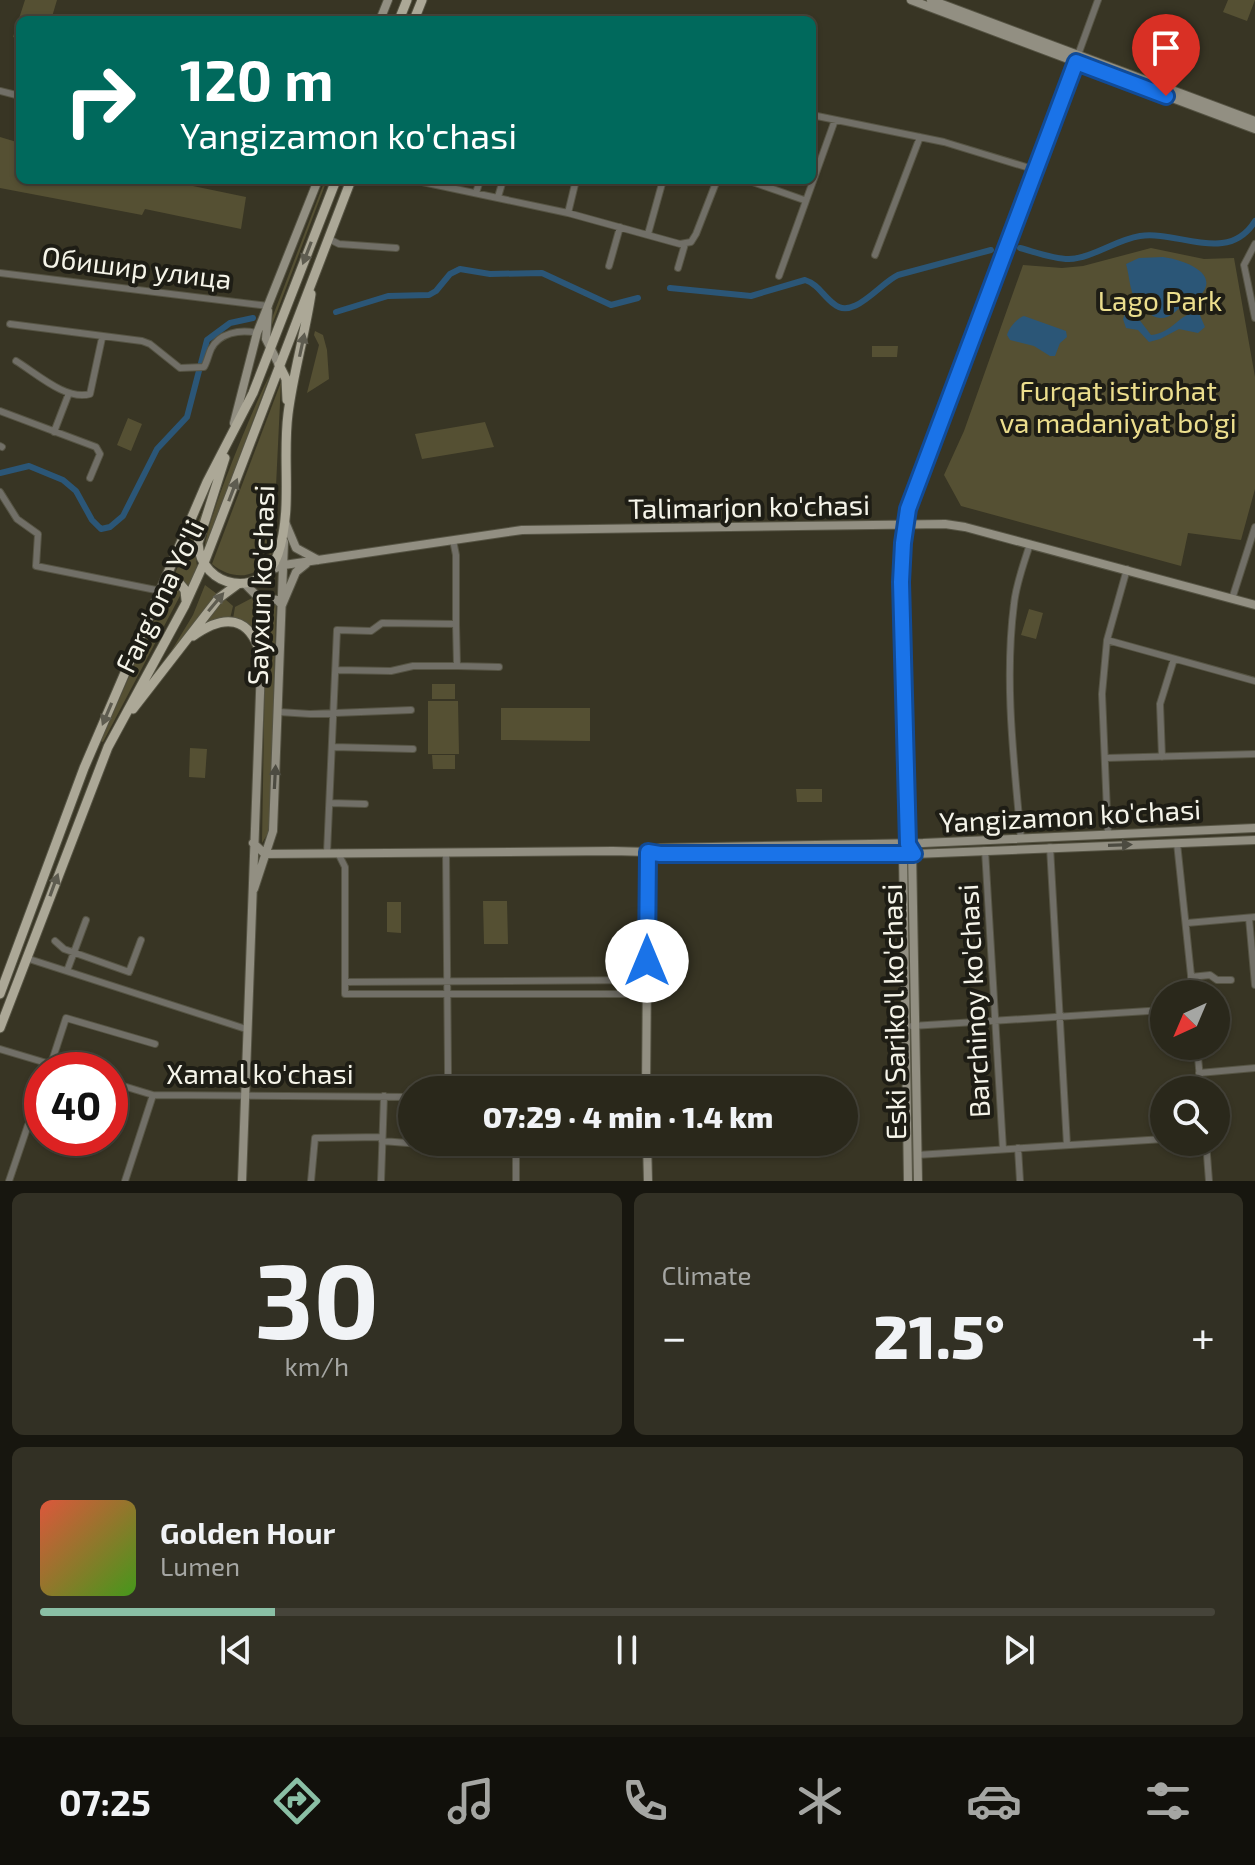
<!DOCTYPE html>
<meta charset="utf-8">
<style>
:root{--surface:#2a281b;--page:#323024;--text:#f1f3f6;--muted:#a5a6a3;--line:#46443a;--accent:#8abfa5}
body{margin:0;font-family:"Exo 2",sans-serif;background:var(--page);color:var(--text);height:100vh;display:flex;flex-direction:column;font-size:30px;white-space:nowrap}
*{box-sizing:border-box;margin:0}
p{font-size:26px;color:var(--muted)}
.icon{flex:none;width:44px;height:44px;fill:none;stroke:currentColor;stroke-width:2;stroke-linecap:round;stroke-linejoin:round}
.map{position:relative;height:1181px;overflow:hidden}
.side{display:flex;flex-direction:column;gap:12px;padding:12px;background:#17160f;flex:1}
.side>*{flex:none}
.hud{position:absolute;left:16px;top:16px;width:800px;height:168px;border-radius:12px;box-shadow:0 2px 6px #0004,0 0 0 2px var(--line);background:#00695c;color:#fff;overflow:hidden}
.needle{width:52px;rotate:224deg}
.controls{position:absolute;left:1150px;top:980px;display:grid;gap:16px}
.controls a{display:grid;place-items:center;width:80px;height:80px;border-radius:50%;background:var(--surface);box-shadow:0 2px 6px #0004,0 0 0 2px var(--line);font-size:40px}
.speed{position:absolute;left:24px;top:1052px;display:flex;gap:16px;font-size:40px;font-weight:700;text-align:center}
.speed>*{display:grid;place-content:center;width:104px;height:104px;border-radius:50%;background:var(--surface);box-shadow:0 2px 6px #0004,0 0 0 2px var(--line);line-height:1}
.speed .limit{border:12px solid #d22;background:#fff;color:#111}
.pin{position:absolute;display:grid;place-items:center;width:68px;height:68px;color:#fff;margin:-82px -34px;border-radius:50% 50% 50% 0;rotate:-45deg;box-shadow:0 0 8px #0007}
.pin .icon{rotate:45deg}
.me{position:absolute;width:88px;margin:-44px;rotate:0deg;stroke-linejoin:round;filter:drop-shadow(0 0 6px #0008)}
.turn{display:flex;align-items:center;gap:28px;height:168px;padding:0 32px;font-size:36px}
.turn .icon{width:104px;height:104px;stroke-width:2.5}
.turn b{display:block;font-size:56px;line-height:68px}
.big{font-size:60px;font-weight:800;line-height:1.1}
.side .card{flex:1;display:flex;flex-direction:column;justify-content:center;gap:12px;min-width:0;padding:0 28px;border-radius:12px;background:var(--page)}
.side .dial{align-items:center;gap:0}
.dial b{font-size:104px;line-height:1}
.song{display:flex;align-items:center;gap:24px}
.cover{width:96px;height:96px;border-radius:12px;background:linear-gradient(135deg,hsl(10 70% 55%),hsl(100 70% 35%))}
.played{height:8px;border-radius:4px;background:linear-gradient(90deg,var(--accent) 20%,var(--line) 20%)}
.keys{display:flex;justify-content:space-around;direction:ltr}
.heat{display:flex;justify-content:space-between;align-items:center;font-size:44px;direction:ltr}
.side .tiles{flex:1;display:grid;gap:12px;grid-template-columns:1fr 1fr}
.card:last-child{grid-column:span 2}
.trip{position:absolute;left:398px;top:1076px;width:460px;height:80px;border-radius:40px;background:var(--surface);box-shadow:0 2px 6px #0004,0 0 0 2px var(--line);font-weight:800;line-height:80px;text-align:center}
.menu{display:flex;height:128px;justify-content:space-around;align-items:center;background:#11100b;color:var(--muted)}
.menu .icon{width:56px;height:56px}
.menu .active{color:var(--accent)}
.menu b{font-size:36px;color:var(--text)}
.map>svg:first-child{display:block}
.green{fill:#555033}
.water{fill:#2b5677}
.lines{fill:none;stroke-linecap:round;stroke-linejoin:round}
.canal{stroke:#2b5677;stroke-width:6}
.street-casing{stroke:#565444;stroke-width:8}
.secondary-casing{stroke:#565444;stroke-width:10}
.primary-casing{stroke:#565444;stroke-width:11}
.street{stroke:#716f67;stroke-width:6}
.secondary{stroke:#928f82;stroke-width:8}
.primary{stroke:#aca897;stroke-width:9}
.oneway{fill:#5e5c50}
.oneway2{fill:#4c4b41}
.route-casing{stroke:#114b97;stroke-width:20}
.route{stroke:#1a73e8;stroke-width:14}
.labels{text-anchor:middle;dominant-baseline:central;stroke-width:8;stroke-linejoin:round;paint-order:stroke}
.street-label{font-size:28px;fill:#f5f4e9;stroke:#1e1d15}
.park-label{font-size:28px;fill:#ecde8d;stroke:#1e1d15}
</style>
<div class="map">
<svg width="1255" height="1181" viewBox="0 0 1255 1181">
<rect width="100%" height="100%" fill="#383524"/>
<path class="green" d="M25,0H57L51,20H20V39L13,37Z
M1228,0H1255L1247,21L1223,12Z
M0,137L20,143V180H164L246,197L241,229L145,209L142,215L0,188Z
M325,180H327L272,325L269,326Z
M1151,248L1204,259L1234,258L1255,377V489L1241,540L1188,533L1181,566L961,506L944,475L964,431L1023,265L1062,268L1083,266Z
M315,331L323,335L327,350L329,379L307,393L319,345L314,335Z
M872,346H898L897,357H872Z
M270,375L205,549C202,531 258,395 270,375Z
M281,382L273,549C263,578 235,583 212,564Z
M128,418L142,424L131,451L117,445Z
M485,422L494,447L422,459L415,434Z
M213,488L194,541L197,566L188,587L180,579L172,580Z
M205,585L217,594L161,668L193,615Z
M175,586L181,590V594L103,742L101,741L150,629L168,593Z
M252,598L257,608L255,634L233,619L235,607Z
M225,599L233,606L230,619L205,623Z
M268,603H275L276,606L270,830L262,843L266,605Z
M1029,609L1043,613L1036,639L1021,635Z
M432,684H455V699H432Z
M428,701H458L459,754H428Z
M501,708H590V741L501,740Z
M190,748L207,749L205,778L189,777Z
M432,755H455V769H433Z
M796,789H822V802H797Z
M483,901H507L508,944H484Z
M387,902H401V933L387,932Z"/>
<path class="water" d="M1163,257C1179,259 1224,272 1199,297C1194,301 1187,303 1182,306C1175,311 1170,319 1160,318C1152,317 1144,311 1139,305C1129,294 1130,277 1126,264L1139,258Z
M1128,305L1151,335C1174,333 1181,310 1199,313L1205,327L1198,333L1179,329L1160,339L1149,342L1138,330L1126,328L1123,319Z
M1024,316L1066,331L1067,337L1060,343L1055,356H1050L1034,346L1010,340L1007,335C1009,328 1017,318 1024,316Z"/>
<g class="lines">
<path class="canal" d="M1020,248C1035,252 1053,259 1069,259C1093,258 1115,240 1140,236C1178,230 1228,265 1255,221
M670,288L751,296L805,280C818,284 823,296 834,304C853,321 880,283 898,275L991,250
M336,312L388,296L429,295L436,291L450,274L460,269L490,274L542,273L611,305L638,298
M0,473L29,466L63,480L76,491L92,520L101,529L110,527L123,516L157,449L187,417L207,340L230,323L253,318"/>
<defs>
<path id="street" d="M1078,55L1098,0
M0,91L20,96
M812,115L944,142L1036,170
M413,180L568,213L680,244L691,242L696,234L717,180
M747,180L804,200
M476,193L480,180
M498,197L503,180
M568,213L576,180
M648,234L663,180
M329,239L339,244L396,248
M1255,244L1244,265L1255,318
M875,255L920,137
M609,266L620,227
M678,268L685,244
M0,273L269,306
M779,276L835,120
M10,324L142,341L150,344L180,368L204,367C207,362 208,356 211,349C219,333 240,329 257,333
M16,361C36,373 66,401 90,394L102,338
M0,411L96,447L100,454L90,478
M54,432L69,393
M0,446L2,447
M0,492L17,519L38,534L36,566L161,591
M1232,599L1255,527
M1107,640L1255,681
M457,666L499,667
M336,670L391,671L413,666H457L456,624
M279,712L310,714L411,710
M333,747L413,749
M1162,757L1160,704L1174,659
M1106,758L1255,754
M330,803L365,804
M1108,835L1102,694L1107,640L1127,569
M1021,839C1014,762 1004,681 1014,604C1016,584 1024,563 1030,544
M1177,843L1193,994
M1050,847L1067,1145
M985,850L1003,1149
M327,853L337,630L371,631L382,623L456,624V555L453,540
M338,853L345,867V994H647
M1249,918L1255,985
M1187,923L1255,917
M55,941L64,949L129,972L141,940
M26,958L246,1029
M67,971L86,920
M1191,977L1210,975L1217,980H1231
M345,982L647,980
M912,1026L1164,1010
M1197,1046L1201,1090
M0,1049L70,1070
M51,1064L66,1018L155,1044
M1199,1073L1255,1068
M110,1082L153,1095L412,1097
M441,1090L442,1085L448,1079V1071L446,852
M382,1141L471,1148
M1206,1142L1209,1181
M1018,1148L1020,1181
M917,1155L1164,1139
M9,1181L28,1125
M125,1181L153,1095
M311,1181L315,1138L382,1137
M381,1181L384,1096
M516,1181V1142"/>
<path id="secondary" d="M911,0L1255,129
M931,0L1255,121
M380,20L388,0
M268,311L266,339L279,365
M234,423L257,333L318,180
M285,522L296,548L318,560
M268,571L284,565L522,530L945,524L965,527L1255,605
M263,610L264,603L270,599L277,600L282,605L296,572L306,564
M253,843L265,854L613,851L648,852L660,854H914L1255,840
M649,851L660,848L923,843L1255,828
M912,851L918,1181
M254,889L273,831L284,542
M646,1090L648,852
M647,1142L648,1181
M242,1181L263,612L259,598L246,585
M908,1181L903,854L908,844L901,582L903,543L908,509L1078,55"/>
<path id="primary" d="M399,20L407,0
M414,20L422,0
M279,365L286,379L287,400
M225,458L198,543C201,589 263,600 278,554C293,509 282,460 288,414C293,374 305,334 311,294
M164,589L173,583L180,584L185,590L186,600
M193,636C224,614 250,615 261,656
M133,709L219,598L238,584
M0,994L84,768L207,482L253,393L336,180
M0,1028L108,747L185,605L204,563L351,180"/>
</defs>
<use href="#street" class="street-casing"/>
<use href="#secondary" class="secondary-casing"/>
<use href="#primary" class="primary-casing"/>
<use href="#street" class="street"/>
<use href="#secondary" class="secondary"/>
<use href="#primary" class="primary"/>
</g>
<defs><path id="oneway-solid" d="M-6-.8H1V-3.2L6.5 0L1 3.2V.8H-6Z" transform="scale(2)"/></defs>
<g class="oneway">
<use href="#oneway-solid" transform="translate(307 253) rotate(111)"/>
<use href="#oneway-solid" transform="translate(302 345) rotate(-78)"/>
<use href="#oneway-solid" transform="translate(233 490) rotate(-69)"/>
<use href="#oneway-solid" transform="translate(216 602) rotate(-50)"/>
<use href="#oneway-solid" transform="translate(107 714) rotate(113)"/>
<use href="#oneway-solid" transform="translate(54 885) rotate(-70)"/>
</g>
<g class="oneway2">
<use href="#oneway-solid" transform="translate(275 777) rotate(-87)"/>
<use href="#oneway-solid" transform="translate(1120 845) rotate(-2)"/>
</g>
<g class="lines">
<defs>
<path id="route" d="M647,961L648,852L660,854H914L908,844L901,582L903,543L908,509L1076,62L1166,96"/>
</defs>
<use href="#route" class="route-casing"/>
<use href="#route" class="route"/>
</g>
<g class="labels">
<g class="street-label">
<text transform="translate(137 267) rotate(7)">Обишир улица</text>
<text transform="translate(749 506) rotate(-1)">Talimarjon ko'chasi</text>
<text transform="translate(260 585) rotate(-88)">Sayxun ko'chasi</text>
<text transform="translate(159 596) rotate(-64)">Farg'ona Yo'li</text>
<text transform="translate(1070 815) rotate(-3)">Yangizamon ko'chasi</text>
<text transform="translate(973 1001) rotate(-93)">Barchinoy ko'chasi</text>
<text transform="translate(893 1012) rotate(-91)">Eski Sariko'l ko'chasi</text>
<text x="260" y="1073">Xamal ko'chasi</text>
</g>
<g class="park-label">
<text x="1160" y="300">Lago Park</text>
<text x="1118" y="390">Furqat istirohat<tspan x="1118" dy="32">va madaniyat bo'gi</tspan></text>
</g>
</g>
</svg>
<div class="controls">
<a><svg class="needle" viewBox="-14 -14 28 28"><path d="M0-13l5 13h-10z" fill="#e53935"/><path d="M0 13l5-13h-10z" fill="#a5a6a3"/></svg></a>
<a><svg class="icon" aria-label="search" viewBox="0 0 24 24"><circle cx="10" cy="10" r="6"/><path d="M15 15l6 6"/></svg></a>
</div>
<div class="speed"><div class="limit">40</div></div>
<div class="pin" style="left:1166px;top:96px;background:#d93025"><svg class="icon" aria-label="arrive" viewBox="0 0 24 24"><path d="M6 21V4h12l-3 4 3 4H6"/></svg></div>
<svg class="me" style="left:647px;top:961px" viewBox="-20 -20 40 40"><circle r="19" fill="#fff"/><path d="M0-13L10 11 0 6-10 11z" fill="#1a73e8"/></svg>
<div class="trip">07:29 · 4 min · 1.4 km</div>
<div class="hud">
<div class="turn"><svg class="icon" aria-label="right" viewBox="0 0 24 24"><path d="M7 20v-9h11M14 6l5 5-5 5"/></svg><div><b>120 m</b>Yangizamon ko'chasi</div></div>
</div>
</div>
<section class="side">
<div class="tiles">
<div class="card dial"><b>30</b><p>km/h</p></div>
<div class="card"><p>Climate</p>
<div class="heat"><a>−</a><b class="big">21.5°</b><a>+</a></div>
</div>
<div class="card">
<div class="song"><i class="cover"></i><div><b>Golden Hour</b><p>Lumen</p></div></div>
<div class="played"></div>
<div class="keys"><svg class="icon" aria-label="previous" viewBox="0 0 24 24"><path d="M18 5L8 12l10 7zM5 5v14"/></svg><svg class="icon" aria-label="pause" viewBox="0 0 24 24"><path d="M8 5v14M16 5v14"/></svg><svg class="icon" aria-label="next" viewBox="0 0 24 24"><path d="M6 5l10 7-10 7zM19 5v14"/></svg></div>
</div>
</div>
</section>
<nav class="menu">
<b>07:25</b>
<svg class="icon active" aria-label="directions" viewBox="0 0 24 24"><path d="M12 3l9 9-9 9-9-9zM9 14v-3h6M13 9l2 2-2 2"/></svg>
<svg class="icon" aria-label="music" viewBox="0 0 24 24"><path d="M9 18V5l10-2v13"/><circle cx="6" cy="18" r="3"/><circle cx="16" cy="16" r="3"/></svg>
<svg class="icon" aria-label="phone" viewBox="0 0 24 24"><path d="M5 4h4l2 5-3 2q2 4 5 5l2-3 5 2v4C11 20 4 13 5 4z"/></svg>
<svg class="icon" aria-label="climate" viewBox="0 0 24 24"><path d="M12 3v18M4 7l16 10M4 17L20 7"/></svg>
<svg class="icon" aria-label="car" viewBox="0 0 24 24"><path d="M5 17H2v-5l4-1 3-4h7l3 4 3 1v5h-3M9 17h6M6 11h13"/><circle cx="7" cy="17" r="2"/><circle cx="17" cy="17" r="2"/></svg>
<svg class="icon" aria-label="filters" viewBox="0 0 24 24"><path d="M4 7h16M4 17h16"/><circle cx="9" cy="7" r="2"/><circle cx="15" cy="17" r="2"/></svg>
</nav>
